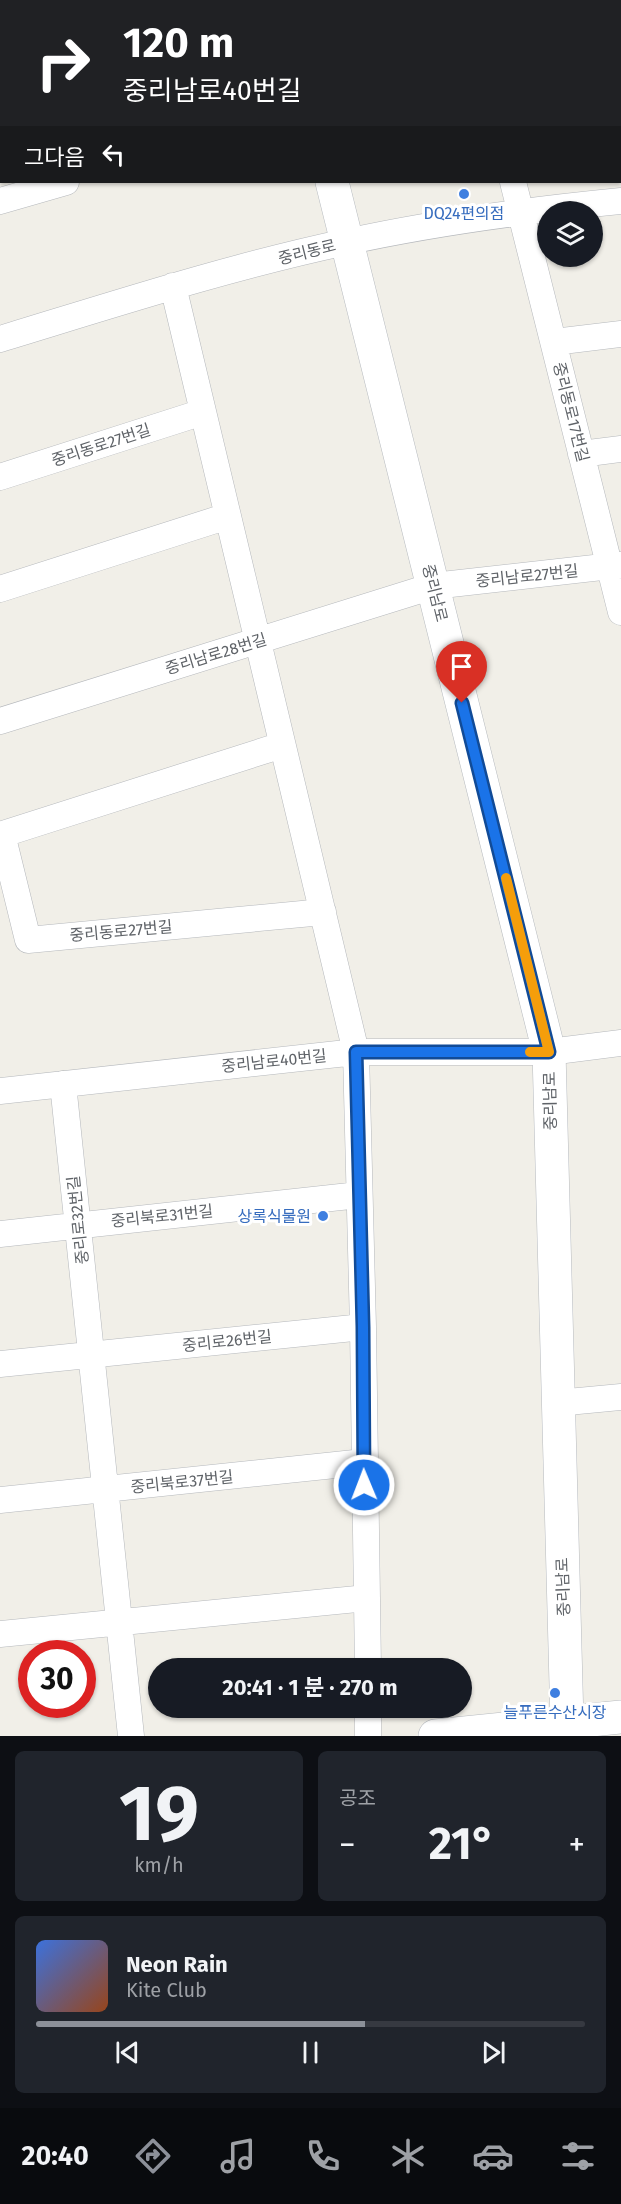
<!DOCTYPE html>
<html lang="ko">
<meta charset="utf-8">
<style>
:root{--surface:#171b24;--page:#20242c;--text:#f1f3f6;--muted:#9ea1a6;--line:#363941;--accent:#8c9099}
body{margin:0;font-family:"Fira Sans","Noto Sans KR",sans-serif;background:var(--page);color:var(--text);height:100vh;display:flex;flex-direction:column;font-size:22px;white-space:nowrap}
*{box-sizing:border-box;margin:0}
p{font-size:20px;color:var(--muted)}
.icon{flex:none;width:33px;height:33px;fill:none;stroke:currentColor;stroke-width:2;stroke-linecap:round;stroke-linejoin:round}
.map{position:relative;height:1736px;overflow:hidden}
.drawer{display:flex;flex-direction:column;gap:15px;padding:15px;background:#0d0f14;flex:1}
.drawer>*{flex:none}
.top-card{position:absolute;left:0px;top:0px;width:621px;height:183px;box-shadow:0 2px 4px #0004;background:#202124;color:#fff;overflow:hidden}
.fabs{position:absolute;left:537px;top:201px;display:grid;gap:12px}
.fabs a{display:grid;place-items:center;width:66px;height:66px;border-radius:50%;background:var(--surface);box-shadow:0 2px 4px #0004;font-size:30px}
.speed{position:absolute;left:18px;top:1640px;display:flex;gap:12px;font-size:30px;font-weight:700;text-align:center}
.speed>*{display:grid;place-content:center;width:78px;height:78px;border-radius:50%;background:var(--surface);box-shadow:0 2px 4px #0004;line-height:1}
.speed .limit{border:9px solid #d22;background:#fff;color:#111}
.pin{position:absolute;display:grid;place-items:center;width:51px;height:51px;color:#fff;margin:-62px -26px;border-radius:50% 50% 50% 0;rotate:-45deg;box-shadow:0 0 6px #0007}
.pin .icon{rotate:45deg}
.me{position:absolute;width:66px;margin:-33px;rotate:359deg;stroke-linejoin:round;filter:drop-shadow(0 0 4px #0008)}
.turn{display:flex;align-items:center;gap:21px;height:126px;padding:0 24px;font-size:27px}
.turn .icon{width:78px;height:78px;stroke-width:2.5}
.turn b{display:block;font-size:42px;line-height:51px}
.then{display:flex;align-items:center;height:57px;padding:0 24px;background:#0003;gap:12px;font-size:22px}
.big{font-size:45px;font-weight:700;line-height:1.1}
.drawer .tile{flex:1;display:flex;flex-direction:column;justify-content:center;gap:9px;min-width:0;padding:0 21px;border-radius:9px;background:var(--page)}
.drawer .dial{align-items:center;gap:0}
.dial b{font-size:78px;line-height:1}
.song{display:flex;align-items:center;gap:18px}
.cover{width:72px;height:72px;border-radius:9px;background:linear-gradient(135deg,hsl(220 70% 55%),hsl(20 70% 35%))}
.played{height:6px;border-radius:3px;background:linear-gradient(90deg,var(--accent) 60%,var(--line) 60%)}
.keys{display:flex;justify-content:space-around;direction:ltr}
.heat{display:flex;justify-content:space-between;align-items:center;font-size:33px;direction:ltr}
.drawer .tiles{flex:1;display:grid;gap:15px;grid-template-columns:1fr 1fr}
.tile:last-child{grid-column:span 2}
.trip{position:absolute;left:148px;top:1658px;width:324px;height:60px;border-radius:30px;background:var(--surface);box-shadow:0 2px 4px #0004;font-weight:700;line-height:60px;text-align:center}
.tab-bar{display:flex;height:96px;justify-content:space-around;align-items:center;background:#090b0e;color:var(--muted)}
.tab-bar .icon{width:42px;height:42px}
.tab-bar .active{color:var(--accent)}
.tab-bar b{font-size:27px;color:var(--text)}
.map>svg:first-child{display:block}
.lines{fill:none;stroke-linecap:round;stroke-linejoin:round}
.street-casing{stroke:#b5b8bc;stroke-width:27}
.secondary-casing{stroke:#b6babf;stroke-width:34}
.street{stroke:#fff;stroke-width:26}
.secondary{stroke:#fff;stroke-width:33}
.route-casing{stroke:#114b97;stroke-width:15}
.route{stroke:#1a73e8;stroke-width:10}
.slow{stroke:#f59e0b;stroke-width:10}
.shop-dot{fill:#3f7fe0;stroke:#fff;stroke-width:2}
.labels{text-anchor:middle;dominant-baseline:central;stroke-width:6;stroke-linejoin:round;paint-order:stroke}
.shop-label{font-size:16px;fill:#366cbe;stroke:#fff}
.street-label{font-size:16px;fill:#5f6368;stroke:#fff}
</style>
<div class="map">
<svg width="621" height="1736" viewBox="0 0 621 1736">
<rect width="100%" height="100%" fill="#f1efe8"/>
<g class="lines">
<defs>
<path id="street" d="M112,0L113,2
M468,0V2
M620,4L621,13
M620,73H621
M0,84H2
M513,182L621,612
M0,201L66,182
M173,286L356,1052L363,1327L368,1668
M0,339C115,304 229,267 346,242C437,222 529,210 621,201
M554,342L621,334
M581,454L621,449
M0,477L203,412
M0,589L228,516
M0,721L433,586L621,565
M2,834L28,940L323,912
M0,835L282,745
M63,1084L131,1736
M0,1091L356,1052H549L621,1043
M0,1234L359,1195
M0,1364L363,1327
M557,1403L621,1397
M0,1500L364,1462
M0,1634L367,1598
M368,1707V1736"/>
<path id="secondary" d="M287,0V2
M332,182L549,1052L567,1722
M435,1736L621,1717"/>
</defs>
<use href="#street" class="street-casing"/>
<use href="#secondary" class="secondary-casing"/>
<use href="#street" class="street"/>
<use href="#secondary" class="secondary"/>
</g>
<g class="lines">
<defs>
<path id="route" d="M364,1485L363,1327L356,1052H549L462,703"/>
</defs>
<use href="#route" class="route-casing"/>
<use href="#route" class="route"/>
<path class="slow" d="M506,878L549,1052H530"/>
</g>
<g class="shop-dot">
<circle cx="464" cy="194" r="6"/>
<circle cx="323" cy="1216" r="6"/>
<circle cx="555" cy="1693" r="6"/>
</g>
<g class="labels">
<g class="shop-label">
<text x="464" y="213">DQ24편의점</text>
<text x="311" y="1216" text-anchor="end">상록식물원</text>
<text x="555" y="1712">늘푸른수산시장</text>
</g>
<g class="street-label">
<text transform="translate(307 252) rotate(-14)">중리동로</text>
<text transform="translate(571 412) rotate(76)">중리동로17번길</text>
<text transform="translate(101 445) rotate(-18)">중리동로27번길</text>
<text transform="translate(527 576) rotate(-6)">중리남로27번길</text>
<text transform="translate(435 593) rotate(76)">중리남로</text>
<text transform="translate(216 654) rotate(-17)">중리남로28번길</text>
<text transform="translate(121 931) rotate(-5)">중리동로27번길</text>
<text transform="translate(274 1061) rotate(-6)">중리남로40번길</text>
<text transform="translate(550 1101) rotate(-91)">중리남로</text>
<text transform="translate(162 1216) rotate(-6)">중리북로31번길</text>
<text transform="translate(78 1220) rotate(-96)">중리로32번길</text>
<text transform="translate(227 1341) rotate(-6)">중리로26번길</text>
<text transform="translate(182 1482) rotate(-6)">중리북로37번길</text>
<text transform="translate(563 1587) rotate(-92)">중리남로</text>
</g>
</g>
</svg>
<div class="fabs">
<a><svg class="icon" aria-label="layers" viewBox="0 0 24 24"><path d="M12 4l9 5-9 5-9-5zM3 14l9 5 9-5"/></svg></a>
</div>
<div class="speed"><div class="limit">30</div></div>
<div class="pin" style="left:462px;top:703px;background:#d93025"><svg class="icon" aria-label="arrive" viewBox="0 0 24 24"><path d="M6 21V4h12l-3 4 3 4H6"/></svg></div>
<svg class="me" style="left:364px;top:1485px" viewBox="-20 -20 40 40"><circle r="17" fill="#1a73e8" stroke="#fff" stroke-width="3"/><path d="M0-11L8 9 0 5-8 9z" fill="#fff"/></svg>
<div class="trip">20:41 · 1 분 · 270 m</div>
<div class="top-card">
<div class="turn"><svg class="icon" aria-label="right" viewBox="0 0 24 24"><path d="M7 20v-9h11M14 6l5 5-5 5"/></svg><div><b>120 m</b>중리남로40번길</div></div>
<div class="then">그다음<svg class="icon" aria-label="left" viewBox="0 0 24 24"><path d="M17 20v-9H6M10 6l-5 5 5 5"/></svg></div>
</div>
</div>
<section class="drawer">
<div class="tiles">
<div class="tile dial"><b>19</b><p>km/h</p></div>
<div class="tile"><p>공조</p>
<div class="heat"><a>−</a><b class="big">21°</b><a>+</a></div>
</div>
<div class="tile">
<div class="song"><i class="cover"></i><div><b>Neon Rain</b><p>Kite Club</p></div></div>
<div class="played"></div>
<div class="keys"><svg class="icon" aria-label="previous" viewBox="0 0 24 24"><path d="M18 5L8 12l10 7zM5 5v14"/></svg><svg class="icon" aria-label="pause" viewBox="0 0 24 24"><path d="M8 5v14M16 5v14"/></svg><svg class="icon" aria-label="next" viewBox="0 0 24 24"><path d="M6 5l10 7-10 7zM19 5v14"/></svg></div>
</div>
</div>
</section>
<nav class="tab-bar">
<b>20:40</b>
<svg class="icon active" aria-label="directions" viewBox="0 0 24 24"><path d="M12 3l9 9-9 9-9-9zM9 14v-3h6M13 9l2 2-2 2"/></svg>
<svg class="icon" aria-label="music" viewBox="0 0 24 24"><path d="M9 18V5l10-2v13"/><circle cx="6" cy="18" r="3"/><circle cx="16" cy="16" r="3"/></svg>
<svg class="icon" aria-label="phone" viewBox="0 0 24 24"><path d="M5 4h4l2 5-3 2q2 4 5 5l2-3 5 2v4C11 20 4 13 5 4z"/></svg>
<svg class="icon" aria-label="climate" viewBox="0 0 24 24"><path d="M12 3v18M4 7l16 10M4 17L20 7"/></svg>
<svg class="icon" aria-label="car" viewBox="0 0 24 24"><path d="M5 17H2v-5l4-1 3-4h7l3 4 3 1v5h-3M9 17h6M6 11h13"/><circle cx="7" cy="17" r="2"/><circle cx="17" cy="17" r="2"/></svg>
<svg class="icon" aria-label="filters" viewBox="0 0 24 24"><path d="M4 7h16M4 17h16"/><circle cx="9" cy="7" r="2"/><circle cx="15" cy="17" r="2"/></svg>
</nav>
